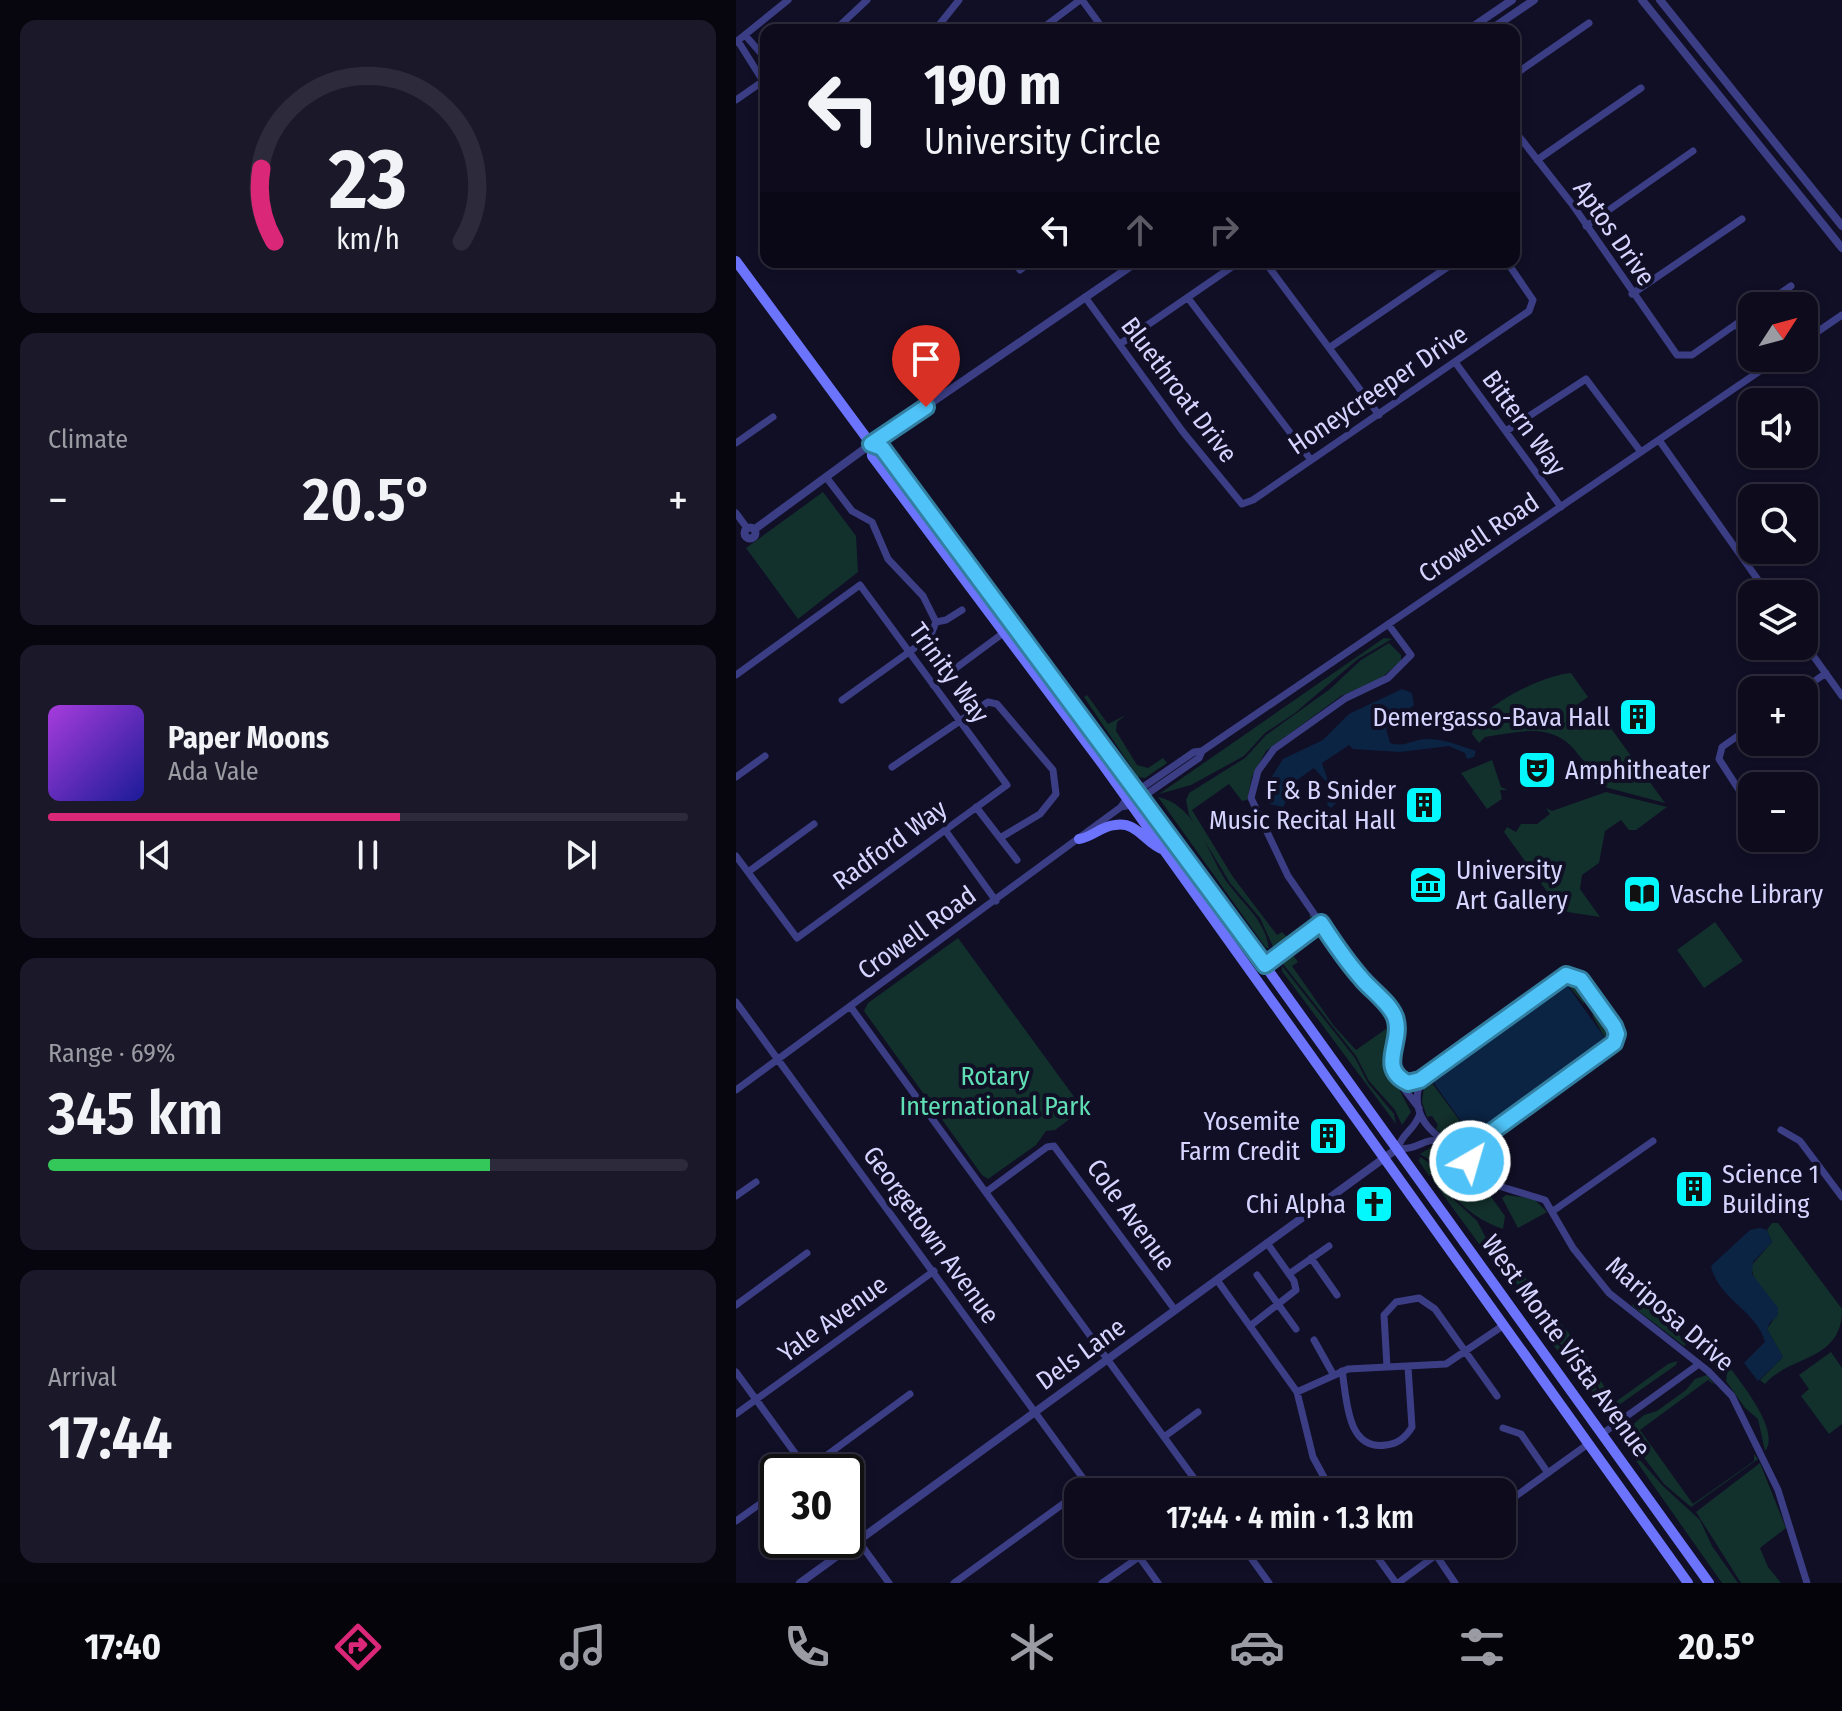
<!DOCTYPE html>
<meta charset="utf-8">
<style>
:root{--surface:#0d0b1c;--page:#1b1929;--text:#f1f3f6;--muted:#9a9ba3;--line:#2d2b3b;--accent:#db2777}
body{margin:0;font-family:"Fira Sans Condensed",sans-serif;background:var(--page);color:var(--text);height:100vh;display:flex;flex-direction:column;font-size:30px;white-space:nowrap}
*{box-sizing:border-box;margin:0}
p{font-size:26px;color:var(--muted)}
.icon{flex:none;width:44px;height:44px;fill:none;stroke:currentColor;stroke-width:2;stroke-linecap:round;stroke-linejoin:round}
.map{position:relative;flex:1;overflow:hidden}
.details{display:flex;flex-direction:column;gap:20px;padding:20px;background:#07060f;width:736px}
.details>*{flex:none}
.banner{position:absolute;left:24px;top:24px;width:760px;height:244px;border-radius:16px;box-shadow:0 4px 12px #0003,0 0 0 2px var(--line);background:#0d0b1c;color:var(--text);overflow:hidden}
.needle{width:52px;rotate:54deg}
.controls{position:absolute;left:1002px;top:292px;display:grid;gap:16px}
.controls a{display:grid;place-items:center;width:80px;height:80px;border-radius:16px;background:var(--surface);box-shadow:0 4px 12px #0003,0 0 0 2px var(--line);font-size:40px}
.speed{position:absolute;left:24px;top:1454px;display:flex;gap:16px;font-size:40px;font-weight:700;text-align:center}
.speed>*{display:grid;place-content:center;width:104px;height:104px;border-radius:50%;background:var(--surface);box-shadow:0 4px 12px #0003,0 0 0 2px var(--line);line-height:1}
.speed .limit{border:4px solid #111;border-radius:12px;background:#fff;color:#111}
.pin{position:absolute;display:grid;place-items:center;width:68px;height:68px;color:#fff;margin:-82px -34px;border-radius:50% 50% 50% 0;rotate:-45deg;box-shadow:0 0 8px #0007}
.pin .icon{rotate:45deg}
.me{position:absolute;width:88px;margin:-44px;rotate:38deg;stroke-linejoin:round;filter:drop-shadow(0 0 6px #0008)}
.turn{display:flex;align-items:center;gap:28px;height:168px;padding:0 32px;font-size:36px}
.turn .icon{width:104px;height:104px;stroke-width:2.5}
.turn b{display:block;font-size:56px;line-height:68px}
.lanes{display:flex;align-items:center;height:76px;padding:0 32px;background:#0003;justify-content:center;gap:40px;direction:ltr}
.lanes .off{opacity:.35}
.big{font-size:60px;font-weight:600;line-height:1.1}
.details .card{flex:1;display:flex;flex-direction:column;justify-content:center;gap:12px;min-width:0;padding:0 28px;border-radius:16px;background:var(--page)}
.details .dial{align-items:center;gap:0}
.dial svg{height:208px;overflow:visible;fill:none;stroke:var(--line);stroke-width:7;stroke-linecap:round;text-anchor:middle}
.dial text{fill:var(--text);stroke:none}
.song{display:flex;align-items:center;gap:24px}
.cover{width:96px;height:96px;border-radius:12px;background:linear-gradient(135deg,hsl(280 70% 55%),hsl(240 70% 35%))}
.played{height:8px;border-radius:4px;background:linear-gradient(90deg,var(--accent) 55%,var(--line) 55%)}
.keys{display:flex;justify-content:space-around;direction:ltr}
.heat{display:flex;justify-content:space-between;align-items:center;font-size:44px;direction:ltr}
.charge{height:12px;border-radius:6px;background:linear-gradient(90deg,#34c759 69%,var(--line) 0)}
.trip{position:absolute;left:328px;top:1478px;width:452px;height:80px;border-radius:16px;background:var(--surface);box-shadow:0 4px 12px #0003,0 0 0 2px var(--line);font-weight:600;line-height:80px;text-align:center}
.tab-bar{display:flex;height:128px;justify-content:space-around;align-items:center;background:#05040b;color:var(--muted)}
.tab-bar .icon{width:56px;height:56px}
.tab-bar .active{color:var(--accent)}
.tab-bar b{font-size:36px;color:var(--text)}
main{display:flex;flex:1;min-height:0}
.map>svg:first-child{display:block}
.green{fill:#12302c}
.water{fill:#0b2444}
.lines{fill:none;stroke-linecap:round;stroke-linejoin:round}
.minor{stroke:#3b3e85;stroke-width:7}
.tertiary{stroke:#3b3e85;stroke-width:8}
.secondary{stroke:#6c74fe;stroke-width:10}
.route-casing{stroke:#337fa1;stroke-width:20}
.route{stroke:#4fc3f7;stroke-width:14}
.labels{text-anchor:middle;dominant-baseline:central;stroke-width:8;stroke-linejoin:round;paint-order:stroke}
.street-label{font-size:26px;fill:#d6d5ff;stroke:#110f26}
.poi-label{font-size:26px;fill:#d6d5ff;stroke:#110f26;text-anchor:end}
.park-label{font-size:26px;fill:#60dfb5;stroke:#110f26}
</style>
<main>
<section class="details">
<div class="card dial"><svg viewBox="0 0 100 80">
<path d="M14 69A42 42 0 1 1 86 69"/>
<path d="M14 69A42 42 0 0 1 9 41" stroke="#db2777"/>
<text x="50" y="56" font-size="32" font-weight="700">23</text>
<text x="50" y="72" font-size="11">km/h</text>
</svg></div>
<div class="card"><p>Climate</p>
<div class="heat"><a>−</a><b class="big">20.5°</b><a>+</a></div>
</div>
<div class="card">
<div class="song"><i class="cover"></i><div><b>Paper Moons</b><p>Ada Vale</p></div></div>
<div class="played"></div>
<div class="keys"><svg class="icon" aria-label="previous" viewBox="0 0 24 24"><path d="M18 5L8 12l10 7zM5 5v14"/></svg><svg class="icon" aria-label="pause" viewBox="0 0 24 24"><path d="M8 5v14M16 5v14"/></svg><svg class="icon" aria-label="next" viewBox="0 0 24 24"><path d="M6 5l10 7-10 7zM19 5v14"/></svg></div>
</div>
<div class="card"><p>Range · 69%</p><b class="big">345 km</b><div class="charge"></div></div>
<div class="card"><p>Arrival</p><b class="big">17:44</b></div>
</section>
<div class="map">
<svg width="1106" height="1583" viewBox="0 0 1106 1583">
<rect width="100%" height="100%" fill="#110f26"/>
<path class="green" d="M87,492L120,536L122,572L62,619L10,548Z
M648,638L656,639L622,659L559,713L529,733L508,756L455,785L423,794Z
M653,643L665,655V661L644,679L605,696L530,751L516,777L511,800L506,801L493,784L456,810L497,877L541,935L546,932L551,937L575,920L573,915H576L575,924L539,951L524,918L494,883L453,815L450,800L453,793L509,758L530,735L594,689L625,660Z
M835,673L852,697L842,704L850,717L861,709L929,803L861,785C856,778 856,775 853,768C851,762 844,758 841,753C817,721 783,732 749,737L743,743L736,734C741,706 808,675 835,673Z
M351,695L372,724L390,715L381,722L380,731L401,765L412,768L427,758L431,763L409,778L402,777L348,697Z
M756,760L765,787L772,790H764L766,799L751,809L725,773Z
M870,792L931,807L900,830H893L885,820L869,831L863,863L846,875L844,889L864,917L825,911L768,832L771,827L780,832L785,824H801L814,814L810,808L816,811Z
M422,797C463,806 472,858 494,886C510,907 529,921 533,948H530Z
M979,922L1007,961L968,988L941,950Z
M222,938L347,1109L319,1130L310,1131L300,1145L252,1179L246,1175L128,1011L132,1003Z
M557,955L562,962L556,966L598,1026L620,1050L657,1024L651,1066L675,1112L666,1125L659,1110L633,1081L620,1056L547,964Z
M546,966L619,1058L632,1083L658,1114L660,1124L546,971Z
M828,981L842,985L849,993L848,1004L831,984L719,1066L716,1062Z
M856,1015L866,1017L874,1029L873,1040L738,1139L716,1141L700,1129L702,1125L696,1116L691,1117L686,1102L688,1086L713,1064L715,1067L696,1083L735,1136L748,1128L869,1038Z
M697,1146C727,1149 751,1192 769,1216L767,1229C746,1222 724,1207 712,1188C703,1175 699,1161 684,1154Z
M684,1157L692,1162L713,1195L741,1221L773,1281L793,1303L812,1334L859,1384L867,1413L697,1181L696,1174L693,1176L683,1161Z
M770,1195L798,1199L811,1212L782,1228L766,1198Z
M1036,1223H1042L1106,1309C1106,1362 1055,1354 1029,1384L1024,1380L1047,1357L1031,1329L1042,1313L1018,1278L1015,1266L1036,1242L1031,1230Z
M769,1251L848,1353L878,1403L932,1364L941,1361L940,1365L870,1414L867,1396L859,1380L813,1332L761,1254Z
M913,1295L950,1344L948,1346L896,1306L901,1299Z
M1095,1352L1106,1368V1424L1093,1434L1065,1396L1073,1389L1063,1375Z
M992,1365C1005,1383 1045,1431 1029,1451L1022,1419L1009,1408L990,1381Z
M971,1375L979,1385L972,1380L904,1430L957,1504L1018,1461V1454L1022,1459L955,1507L928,1484L903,1451L885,1435L908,1415L921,1411L950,1390L959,1379Z
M884,1438L927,1486L964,1520L976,1546L1002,1583H986Z
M1024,1463L1050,1528L1024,1548L1032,1567L1045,1583H1005L960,1512Z"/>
<path class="water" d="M666,689L676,693L678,705L650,729L654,743C668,748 678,739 691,739C711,739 723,746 740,751L738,757L731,759L729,753L713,746L664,752L617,749L613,745L586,763L591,778L606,793L605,798L595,808L591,804L595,787L578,768L561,780L547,807L534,804L532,783L547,759L587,740L613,714Z
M831,985L869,1038L735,1135L697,1082Z
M1024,1228L1031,1230L1036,1242L1017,1262L1016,1274L1042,1308L1041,1317L1034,1322L1031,1329L1047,1357L1022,1381L1008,1363L1029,1342C1021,1311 982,1299 975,1266L1014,1230Z"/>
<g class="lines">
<path class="minor" d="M346,0L368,30
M99,30L131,0
M199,30L223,0
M304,30L344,0
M9,35L30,59
M2,41L27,81
M0,42L52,0
M778,75L853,23
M0,100L30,79
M778,130L836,204L941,355H956L1016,313
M801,160L905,88
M850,226L957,151
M278,262L284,270L295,262
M529,262L643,415
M896,294L1006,219
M349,297L447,432L506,504L517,500L793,311L797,300L771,262
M452,298L575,460
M1026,306L1055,286
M1000,324L1016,347
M1068,341L1106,315
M384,344L503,262
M593,348L719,262
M719,362L825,507
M770,431L850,379L905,452
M923,440L1032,594
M0,443L37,417
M90,477L116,511L136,522L152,559L187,596L200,622L194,637L106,700
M0,513L11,528
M200,622L210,620L226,610
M652,624L675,655L652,678L610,698L538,749L522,771L515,798L552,876L607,956L657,1014L660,1032L655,1066L659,1077L683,1108
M1068,643L1106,696
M0,675L124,585L271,785L61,938L0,856
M197,685L266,634
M1066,690L1090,673
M1016,726L986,747L983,759L1016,810
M156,767L252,702L261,704L317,770L320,794L304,814L264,838L240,807
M0,777L29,756
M385,807L395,805L463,758L466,751L1043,358
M209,830L260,901
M264,838L281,860
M12,872L78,824
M529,965L585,923
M833,975C848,978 884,1026 879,1041L742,1142C706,1155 666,1113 687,1078Z
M0,1002L357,1492
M114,1006L468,1492
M661,1075L672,1083L685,1079
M0,1090L385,807L391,798L458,752L466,751
M684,1113C680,1129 666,1133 662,1148C682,1151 687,1137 706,1141
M1045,1130L1064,1141L1106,1197
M711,1143L756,1184L809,1200L837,1248L873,1293L972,1371L996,1396L1042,1490L1071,1583
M250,1192L311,1147L318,1146L439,1310
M0,1196L20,1182
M817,1211L917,1141
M575,1258L601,1295
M553,1274L593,1246
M521,1275L560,1329
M481,1280L561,1392L577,1457L596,1492
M0,1305L71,1253
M514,1326L560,1290L558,1281L531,1243
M578,1340L597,1374
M651,1367L648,1315L660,1302L683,1298L699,1309L761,1396
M606,1371C611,1398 610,1451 650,1445C662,1444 670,1437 676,1427L672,1367
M0,1372L72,1471
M561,1392L612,1369L710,1364L768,1325
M0,1414L198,1271
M767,1428L785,1434L812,1473
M866,1434L963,1364
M428,1437L462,1412
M68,1472L174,1394
M695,1492L698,1482
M766,1506L852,1444
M0,1521L42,1491
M110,1524L153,1583
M394,1544L422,1583
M505,1544L533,1583
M632,1544L660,1583
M700,1555L719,1583
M218,1583L342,1493
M366,1583L403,1557
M662,1583L715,1544"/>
<path class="tertiary" d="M906,0L1106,248
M924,0L1106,226
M732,30L776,0
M754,30L798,0
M8.5 533a5.5 5.5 0 1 1 11 0a5.5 5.5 0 1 1-11 0Z
M19,529L135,444L401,262
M64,1583L662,1148"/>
<path class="secondary" d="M0,261L135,444L136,456L367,765L952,1583
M135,444L149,451L280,632L453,860L973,1583
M343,839C357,837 365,826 379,825C402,821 409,844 428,850"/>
</g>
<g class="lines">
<defs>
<path id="route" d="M190,407L135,444L146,448L529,965L585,923C598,943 611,962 626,979C636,991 653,1002 659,1017C668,1042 640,1068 672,1083L684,1080L830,975L845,980L878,1026L881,1034L878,1043L739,1144L733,1153L734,1161"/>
</defs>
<use href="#route" class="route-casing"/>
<use href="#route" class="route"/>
</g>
<defs>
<symbol id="building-square" viewBox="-11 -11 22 22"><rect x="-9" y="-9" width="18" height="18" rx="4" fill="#02f8fd" stroke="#110f26"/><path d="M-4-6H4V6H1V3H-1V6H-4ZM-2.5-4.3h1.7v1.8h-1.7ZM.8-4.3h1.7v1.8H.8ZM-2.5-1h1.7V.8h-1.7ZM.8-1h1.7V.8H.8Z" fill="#111"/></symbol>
<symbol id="theatre-square" viewBox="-11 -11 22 22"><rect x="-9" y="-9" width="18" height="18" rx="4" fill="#02f8fd" stroke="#110f26"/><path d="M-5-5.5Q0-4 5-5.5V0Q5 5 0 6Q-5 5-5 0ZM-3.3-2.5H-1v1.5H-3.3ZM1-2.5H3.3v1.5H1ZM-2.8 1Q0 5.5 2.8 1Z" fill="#111"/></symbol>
<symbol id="museum-square" viewBox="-11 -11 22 22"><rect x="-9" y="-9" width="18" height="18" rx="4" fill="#02f8fd" stroke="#110f26"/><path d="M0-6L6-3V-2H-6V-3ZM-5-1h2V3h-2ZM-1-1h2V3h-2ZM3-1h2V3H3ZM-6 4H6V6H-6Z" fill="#111"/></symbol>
<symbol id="library-square" viewBox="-11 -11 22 22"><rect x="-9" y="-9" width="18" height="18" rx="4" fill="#02f8fd" stroke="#110f26"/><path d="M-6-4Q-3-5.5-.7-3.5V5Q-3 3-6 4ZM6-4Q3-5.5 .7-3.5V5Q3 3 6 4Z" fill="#111"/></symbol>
<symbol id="church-square" viewBox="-11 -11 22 22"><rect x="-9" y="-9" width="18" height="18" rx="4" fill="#02f8fd" stroke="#110f26"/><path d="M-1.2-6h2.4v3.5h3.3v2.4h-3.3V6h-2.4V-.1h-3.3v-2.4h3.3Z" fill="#111"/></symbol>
</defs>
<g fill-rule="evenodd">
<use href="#building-square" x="880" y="695" width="44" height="44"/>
<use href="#theatre-square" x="779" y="748" width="44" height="44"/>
<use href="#building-square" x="666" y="783" width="44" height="44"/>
<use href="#museum-square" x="670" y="863" width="44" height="44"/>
<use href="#library-square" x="884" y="872" width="44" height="44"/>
<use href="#building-square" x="570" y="1114" width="44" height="44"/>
<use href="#building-square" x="936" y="1167" width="44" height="44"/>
<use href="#church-square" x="616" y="1182" width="44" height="44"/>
</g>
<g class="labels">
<g class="street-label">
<text transform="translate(878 233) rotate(55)">Aptos Drive</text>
<text transform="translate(443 390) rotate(53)">Bluethroat Drive</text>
<text transform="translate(642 390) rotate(-34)">Honeycreeper Drive</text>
<text transform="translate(788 423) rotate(54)">Bittern Way</text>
<text transform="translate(743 538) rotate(-34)">Crowell Road</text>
<text transform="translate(213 673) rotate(54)">Trinity Way</text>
<text transform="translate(154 845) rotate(-36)">Radford Way</text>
<text transform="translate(181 933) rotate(-36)">Crowell Road</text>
<text transform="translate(395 1215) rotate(54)">Cole Avenue</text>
<text transform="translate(195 1235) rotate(54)">Georgetown Avenue</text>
<text transform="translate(934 1314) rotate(41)">Mariposa Drive</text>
<text transform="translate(97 1319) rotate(-36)">Yale Avenue</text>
<text transform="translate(830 1346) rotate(54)">West Monte Vista Avenue</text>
<text transform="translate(345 1354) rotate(-36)">Dels Lane</text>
</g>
<g class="poi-label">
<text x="874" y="717">Demergasso-Bava Hall</text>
<text x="829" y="770" text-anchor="start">Amphitheater</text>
<text x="660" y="790">F &amp; B Snider<tspan x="660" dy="30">Music Recital Hall</tspan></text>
<text x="720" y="870" text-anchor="start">University<tspan x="720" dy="30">Art Gallery</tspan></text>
<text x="934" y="894" text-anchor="start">Vasche Library</text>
<text x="564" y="1121">Yosemite<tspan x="564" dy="30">Farm Credit</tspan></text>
<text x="986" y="1174" text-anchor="start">Science 1<tspan x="986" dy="30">Building</tspan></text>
<text x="610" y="1204">Chi Alpha</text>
</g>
<g class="park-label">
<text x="259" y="1076">Rotary<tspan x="259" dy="30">International Park</tspan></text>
</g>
</g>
</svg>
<div class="controls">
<a><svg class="needle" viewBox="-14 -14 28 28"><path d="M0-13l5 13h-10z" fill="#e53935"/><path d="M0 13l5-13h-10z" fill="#9a9ba3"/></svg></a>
<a><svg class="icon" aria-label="sound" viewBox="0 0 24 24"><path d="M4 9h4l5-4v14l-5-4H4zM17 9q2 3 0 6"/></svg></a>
<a><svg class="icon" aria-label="search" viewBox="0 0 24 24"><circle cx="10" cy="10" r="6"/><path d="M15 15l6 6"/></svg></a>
<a><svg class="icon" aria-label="layers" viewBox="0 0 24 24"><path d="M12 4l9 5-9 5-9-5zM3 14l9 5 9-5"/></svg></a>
<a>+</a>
<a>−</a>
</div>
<div class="speed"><div class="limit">30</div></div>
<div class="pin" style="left:190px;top:407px;background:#d93025"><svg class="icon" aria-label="arrive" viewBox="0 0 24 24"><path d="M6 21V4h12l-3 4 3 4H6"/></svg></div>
<svg class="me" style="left:734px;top:1161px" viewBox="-20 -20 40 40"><circle r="17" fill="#4fc3f7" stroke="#fff" stroke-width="3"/><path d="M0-11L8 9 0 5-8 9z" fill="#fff"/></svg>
<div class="trip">17:44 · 4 min · 1.3 km</div>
<div class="banner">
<div class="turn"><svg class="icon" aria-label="left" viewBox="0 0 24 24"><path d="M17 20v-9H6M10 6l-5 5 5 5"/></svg><div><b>190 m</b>University Circle</div></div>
<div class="lanes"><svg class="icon" aria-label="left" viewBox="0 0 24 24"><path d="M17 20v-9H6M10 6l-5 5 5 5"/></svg><svg class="icon off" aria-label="ahead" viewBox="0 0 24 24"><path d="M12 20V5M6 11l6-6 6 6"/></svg><svg class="icon off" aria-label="right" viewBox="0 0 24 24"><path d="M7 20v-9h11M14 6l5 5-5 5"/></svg></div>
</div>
</div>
</main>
<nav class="tab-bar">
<b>17:40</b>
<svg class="icon active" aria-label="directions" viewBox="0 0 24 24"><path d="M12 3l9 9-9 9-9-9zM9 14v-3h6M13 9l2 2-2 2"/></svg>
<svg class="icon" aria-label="music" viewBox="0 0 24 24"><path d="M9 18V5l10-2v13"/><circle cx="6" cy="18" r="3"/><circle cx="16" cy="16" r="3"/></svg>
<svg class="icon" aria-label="phone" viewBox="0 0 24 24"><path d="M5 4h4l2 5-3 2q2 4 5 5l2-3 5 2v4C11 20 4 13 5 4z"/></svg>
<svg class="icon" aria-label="climate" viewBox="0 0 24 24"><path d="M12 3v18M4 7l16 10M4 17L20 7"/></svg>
<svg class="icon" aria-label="car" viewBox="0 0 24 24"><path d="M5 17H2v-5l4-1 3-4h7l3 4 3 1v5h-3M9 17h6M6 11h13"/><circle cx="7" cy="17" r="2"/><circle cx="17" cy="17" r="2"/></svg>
<svg class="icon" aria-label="filters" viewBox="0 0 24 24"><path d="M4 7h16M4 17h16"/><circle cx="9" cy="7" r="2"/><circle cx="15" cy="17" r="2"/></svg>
<b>20.5°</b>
</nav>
